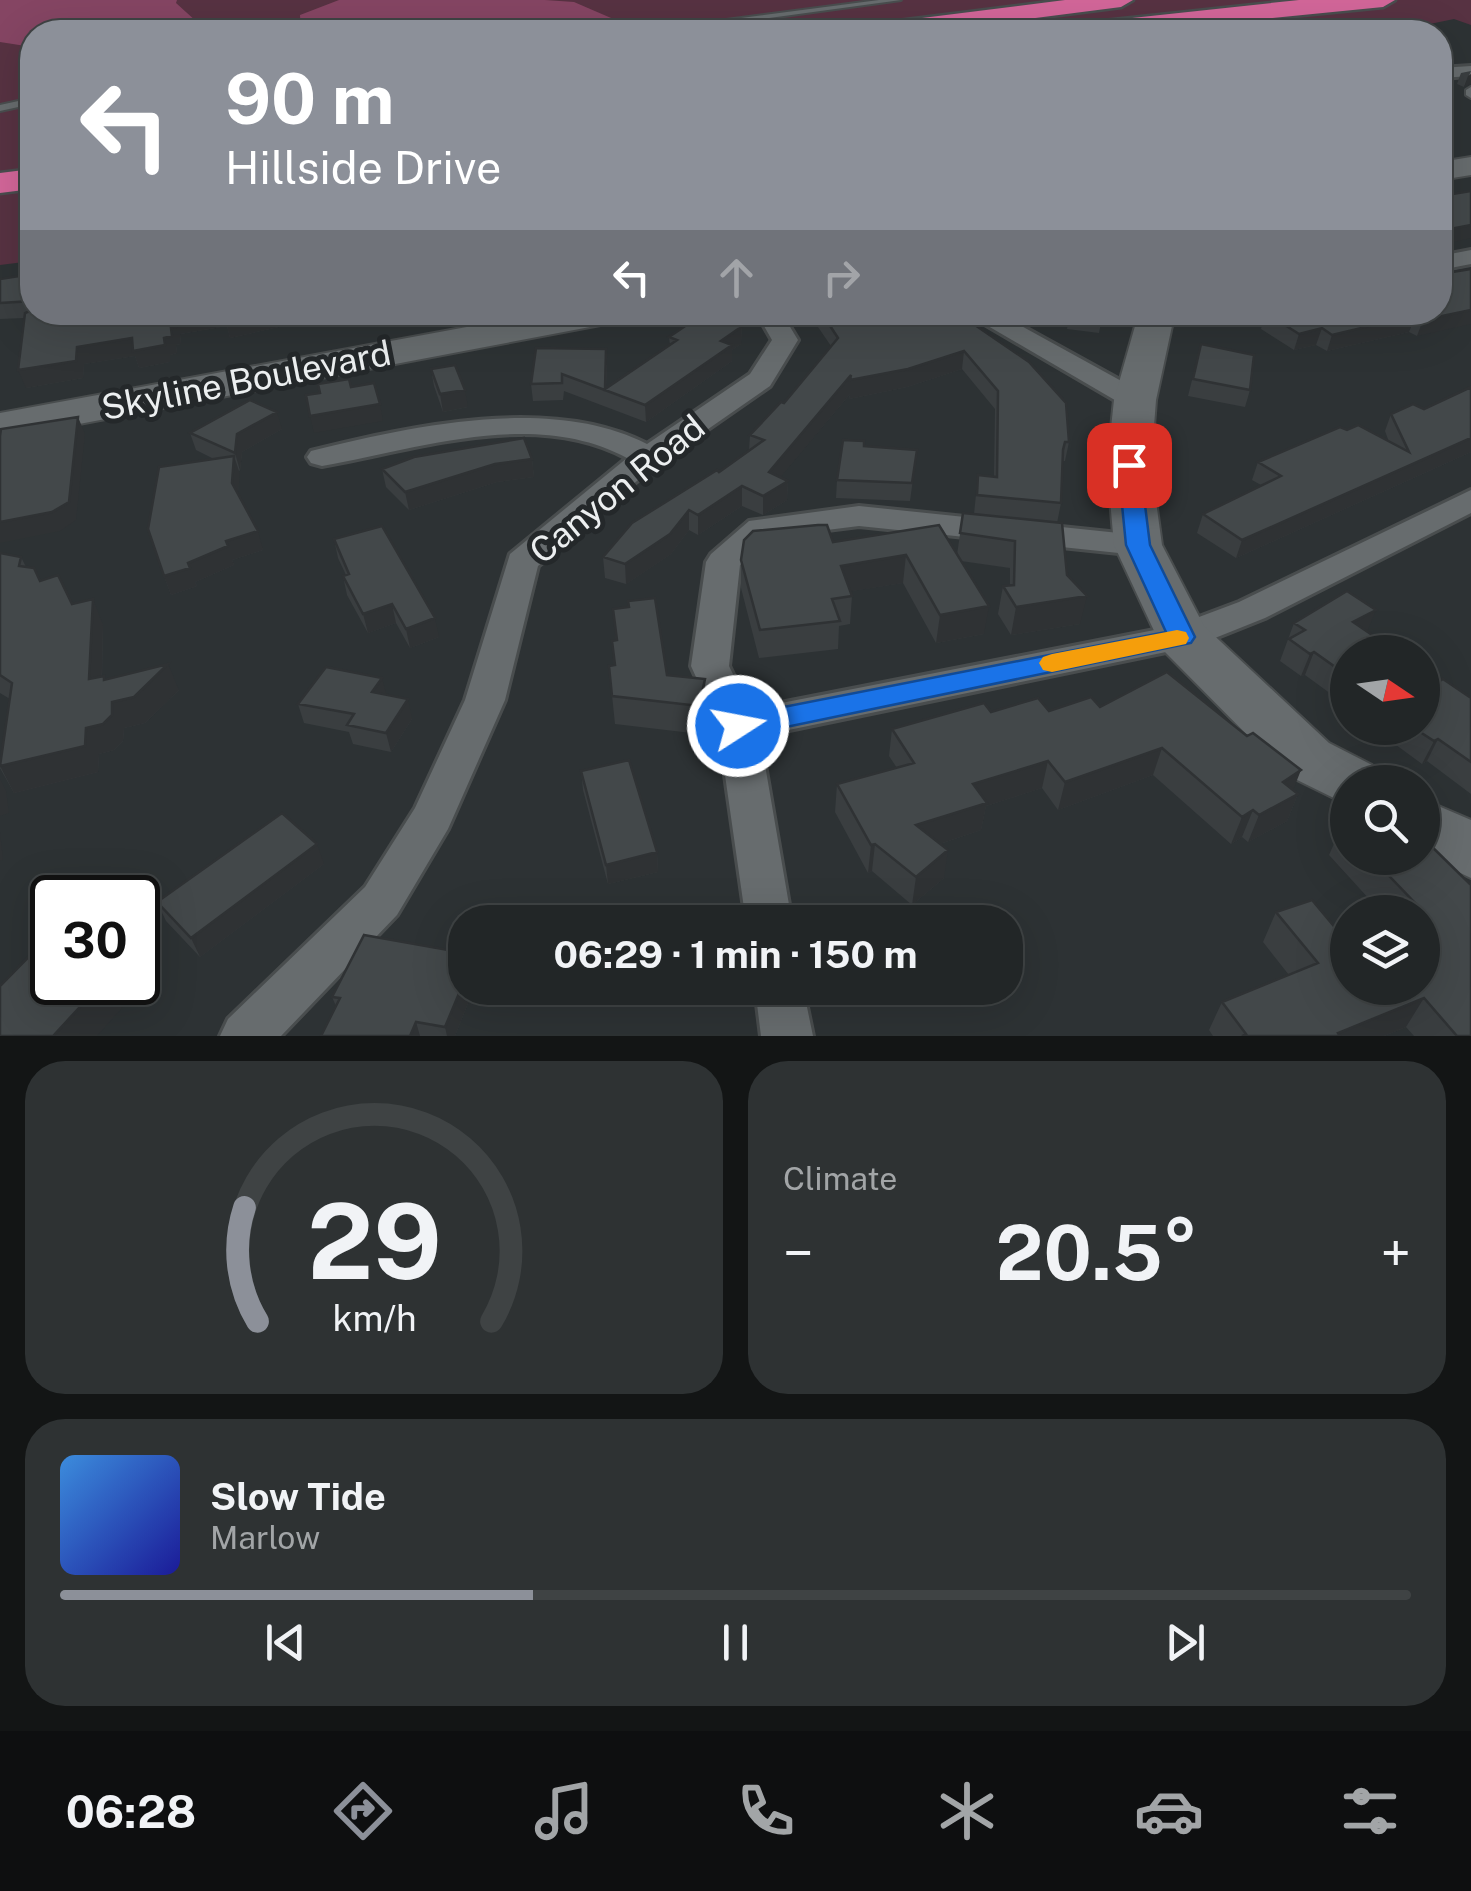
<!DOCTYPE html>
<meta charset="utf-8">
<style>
:root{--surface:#222627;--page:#2e3233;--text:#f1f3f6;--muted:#a2a5a7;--line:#3f4344;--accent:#8c9099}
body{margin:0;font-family:"Public Sans",sans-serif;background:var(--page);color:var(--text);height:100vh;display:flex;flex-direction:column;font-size:38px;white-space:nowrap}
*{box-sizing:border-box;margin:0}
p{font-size:32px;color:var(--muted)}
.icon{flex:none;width:55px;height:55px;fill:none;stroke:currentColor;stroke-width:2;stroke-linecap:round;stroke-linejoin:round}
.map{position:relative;height:1036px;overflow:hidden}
.side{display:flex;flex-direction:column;gap:25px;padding:25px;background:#131515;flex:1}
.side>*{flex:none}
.banner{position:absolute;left:20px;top:20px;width:1432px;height:305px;border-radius:40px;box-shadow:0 10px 40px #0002,0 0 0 2px var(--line);background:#8c9099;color:#fff;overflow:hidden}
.needle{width:65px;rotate:103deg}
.tools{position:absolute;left:1330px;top:635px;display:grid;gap:20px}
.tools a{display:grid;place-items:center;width:110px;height:110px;border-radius:50%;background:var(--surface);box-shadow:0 10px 40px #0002,0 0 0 2px var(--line);font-size:50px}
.speed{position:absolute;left:30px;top:875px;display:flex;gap:20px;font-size:50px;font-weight:700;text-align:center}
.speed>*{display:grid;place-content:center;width:130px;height:130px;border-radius:50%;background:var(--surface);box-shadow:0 10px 40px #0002,0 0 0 2px var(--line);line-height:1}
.speed .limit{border:5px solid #111;border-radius:15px;background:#fff;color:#111}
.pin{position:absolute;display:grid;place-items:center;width:85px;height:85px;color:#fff;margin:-42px;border-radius:20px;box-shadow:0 5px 15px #0006}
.me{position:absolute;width:110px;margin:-55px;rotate:79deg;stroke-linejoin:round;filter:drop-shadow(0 0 8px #0008)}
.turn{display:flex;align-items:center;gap:35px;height:210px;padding:0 40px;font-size:45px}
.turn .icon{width:130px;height:130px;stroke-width:2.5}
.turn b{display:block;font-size:70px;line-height:85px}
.lanes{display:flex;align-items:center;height:95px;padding:0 40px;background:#0003;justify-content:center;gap:50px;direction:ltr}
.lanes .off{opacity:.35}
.big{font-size:75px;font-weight:700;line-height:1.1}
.side .tile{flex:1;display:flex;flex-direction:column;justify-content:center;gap:15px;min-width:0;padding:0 35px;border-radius:40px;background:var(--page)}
.side .dial{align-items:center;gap:0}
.dial svg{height:260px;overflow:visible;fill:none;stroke:var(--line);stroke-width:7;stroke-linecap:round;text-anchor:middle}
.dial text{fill:var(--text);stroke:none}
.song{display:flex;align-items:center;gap:30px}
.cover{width:120px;height:120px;border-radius:15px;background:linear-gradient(135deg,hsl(210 70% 55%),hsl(240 70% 35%))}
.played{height:10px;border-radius:5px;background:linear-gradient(90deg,var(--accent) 35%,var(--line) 35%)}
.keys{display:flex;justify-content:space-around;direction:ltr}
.heat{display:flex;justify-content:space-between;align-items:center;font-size:55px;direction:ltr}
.side .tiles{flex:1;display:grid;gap:25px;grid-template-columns:1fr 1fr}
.tile:last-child{grid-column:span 2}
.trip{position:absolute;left:448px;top:905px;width:575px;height:100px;border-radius:40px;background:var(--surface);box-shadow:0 10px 40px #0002,0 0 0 2px var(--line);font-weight:700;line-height:100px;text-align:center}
.dock{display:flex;height:160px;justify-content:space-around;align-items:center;background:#0e0f10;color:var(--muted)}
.dock .icon{width:70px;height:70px}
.dock .current{color:var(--accent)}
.dock b{font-size:45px;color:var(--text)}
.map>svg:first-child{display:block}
.green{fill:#573242}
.forest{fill:#854563}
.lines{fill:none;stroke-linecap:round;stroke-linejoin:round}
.service-casing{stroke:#494d4e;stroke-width:4}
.minor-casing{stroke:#494d4e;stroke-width:6}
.secondary-casing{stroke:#494d4e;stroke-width:4}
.motorway-casing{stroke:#494d4e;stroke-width:5}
.service{fill:#676c6e;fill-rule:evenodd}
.minor{fill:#676c6e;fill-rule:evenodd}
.secondary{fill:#676c6e;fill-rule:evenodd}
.motorway{fill:#d26699;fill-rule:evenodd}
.wall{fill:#3a3e40}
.shaded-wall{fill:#2f3234}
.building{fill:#43484a;stroke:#2f3234;stroke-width:2.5}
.route{fill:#1a73e8;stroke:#114b97;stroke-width:2.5}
.slow{fill:#f59e0b}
.labels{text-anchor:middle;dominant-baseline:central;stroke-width:10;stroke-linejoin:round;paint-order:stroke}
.street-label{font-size:35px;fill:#eceff0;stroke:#24282a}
</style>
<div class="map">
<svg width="1471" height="1036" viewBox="0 0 1471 1036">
<rect width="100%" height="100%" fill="#2d3234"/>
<path class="green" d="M0,0H1471V25L1454,19L1391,32H32V261L0,265Z"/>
<path class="forest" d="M0,0H177L176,3L197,22L244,24L259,31L161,32L115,27L98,32H32V47L0,42Z
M339,0H545L574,2L618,21L525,23L428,32H301L300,15Z"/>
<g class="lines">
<defs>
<path id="service" d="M879,0H901L688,29L544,28L475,32L544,24L688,25Z
M1471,87V98L1466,95V90Z
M32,98V104L0,111V105Z"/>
<path id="minor" d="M1471,66V76L1440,78V68Z
M1471,250V264L1440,270V256Z
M756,312H781L798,340L770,386L652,468L538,566L505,700L448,829L397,915L281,1036H220L228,1019L365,887L415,808L465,700L510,554L627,458C534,408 419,449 322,466L311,463L307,457L311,451C412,426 551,395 647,444L750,374L772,340Z
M964,312H996L1145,394L1149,400L1145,406H1125Z
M1148,312H1196L1193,317L1156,326L1143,318Z
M1471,490V513L1265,618L1195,646L760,736L792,922H746L718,726L691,666L706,562L711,554L749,521L859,506L1138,535L1150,538L1155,545L1150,552L1138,555L859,526L771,537L740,565L729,666L750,709L1175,626L1239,602Z
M755,988H803L813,1036H761Z"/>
<path id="secondary" d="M1471,157V175L1440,180V162Z
M548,312H629L624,320L611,323L0,439V413Z
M1139,312H1175L1156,400L1151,465L1162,545L1204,626L1329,743L1372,765L1380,782H1348V805L1287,775L1163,650L1114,545L1107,465L1114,400Z
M1422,799L1471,820V878L1422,855Z"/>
<path id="motorway" d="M1065,0H1133L1121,7L928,32H861L874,24Z
M1299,0H1395L1383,7L1134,32H1063L1076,24Z
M32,169V189L0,193V173Z"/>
</defs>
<use href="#service" class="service-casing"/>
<use href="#minor" class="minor-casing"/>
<use href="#secondary" class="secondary-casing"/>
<use href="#motorway" class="motorway-casing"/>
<use href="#service" class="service"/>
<use href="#minor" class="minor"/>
<use href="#secondary" class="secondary"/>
<use href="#motorway" class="motorway"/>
</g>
<path class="wall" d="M1471,71L1464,87L1457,84L1461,73Z
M1471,269L1417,336L1409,332L1327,351L1316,345L1294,350L1261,329L1266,313Z
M32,274V312H74L72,323L337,314L230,338L227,326L180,334L181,344L176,345L177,353L170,355V362L139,368L135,356L84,364L83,378L26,388L24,318L0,319V279Z
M819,312H956L1069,442L1065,461H1063L1061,503L1057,523L1067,575L1080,624L1011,635L998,614L1003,586L1010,585V568L961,561L984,634L936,643L903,583L851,591L852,596L850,624L839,626L838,649L759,658L741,588V560L833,542L957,555L963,513L974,514L978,475L994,477L995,409L962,369L907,387L849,399L850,394L780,477L788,481L787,500L763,515L742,506L698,535L689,530L671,554L626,584L605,578L603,557L749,450L750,435L784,403L831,346L818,327Z
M1103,312L1099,333L1067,329L1070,313Z
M742,320L741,344L732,350V361L646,422L564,391L563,400L533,401L531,384L536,348L607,365L606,387L670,345L669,337Z
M1201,344L1250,390L1245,407L1188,396Z
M431,369L468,407L443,412L434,386Z
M1471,387V452L1236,558L1197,533L1203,514L1261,485L1252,480L1258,462L1347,430L1389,442L1385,431L1391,414L1424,409Z
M282,429L242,452L240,471L239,470L238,494L263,550L232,560L234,565L195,582L197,586L171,595L164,576L214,459L196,450L190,433Z
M864,446L917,450L910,501L836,498L837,480Z
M532,459L534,477L497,482L409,510L386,487L382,469Z
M334,539L439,637L410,648L396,623L368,633L347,595L343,576L346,575L338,558Z
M0,553L21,557L26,567L40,581L103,625L102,676H104L105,679L179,690L145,723L124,728L123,741L114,750L99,754L98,772L14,793L0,768L10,699L0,693Z
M613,609L667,675L706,707L700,734L615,724L609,666H614L612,641L616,640Z
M1294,623L1367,632L1378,639L1375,647L1348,652V714L1340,708L1342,702L1305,675L1301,676L1280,661Z
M1432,686L1471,698V794L1427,761L1422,764L1373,728L1369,730L1366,728H1422Z
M387,695L412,719L391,752L353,744L349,732L304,723L298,704Z
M1100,707L1293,790L1298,794L1287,821L1248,842L1242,837L1231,844L1153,775L1058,810L1042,788L986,806L981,830L940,844L944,878L912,905L872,871L868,873L835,812L837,784L897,768L889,756L892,729L991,712L1049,711Z
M581,771L657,852L658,872L608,884L583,790Z
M1348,824V858H1422L1427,841L1471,1036H1414L1406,1027L1384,1036H1213L1209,1030L1222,1002L1289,975L1263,942L1276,912L1338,931L1422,912H1381L1329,855L1342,826Z
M324,864L200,957L166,921L157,902Z
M474,988L455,1036H321L336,1006L332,997Z"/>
<path class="shaded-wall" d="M1471,74V84L1464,87L1468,76Z
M1471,225V238L1440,245V231Z
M1471,310V324L1417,336L1423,320Z
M64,312H72L73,316L67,342L61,325Z
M204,312H346L230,338L227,326L180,334L181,344L176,345L177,353L170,355V362L139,368L135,356L84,364L83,378L26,388L18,370L77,347L132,338H164L175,318Z
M1416,315L1409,332L1327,351L1332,335Z
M742,320L741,344L732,350V361L646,422L645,405Z
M1322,328L1316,345L1294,350L1299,334Z
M964,351L962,369L907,387L849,399L850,394L768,492L769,472L851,375Z
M465,390L468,407L443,412L440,394Z
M380,404L383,421L314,433L310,416Z
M277,412L282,429L242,452L240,471L235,453L237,434Z
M78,417L85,434L76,520L60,531L0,543V522Z
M1471,438V452L1236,558L1242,540Z
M234,456L240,474L237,501L232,483Z
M532,459L534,477L497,482L409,510L405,492L495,464Z
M788,481L787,500L763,515V496Z
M742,486V506L698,535V515Z
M689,510V530L671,554L626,584L625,564Z
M258,531L263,550L232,560L234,565L195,582L197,586L171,595L164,576L226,541Z
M906,555L903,583L840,593L841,566Z
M1087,596L1080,624L1011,635L1016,607Z
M93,599L103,625L101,705L89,679Z
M392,604L396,623L368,633L363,614Z
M989,606L984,634L936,643L940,615Z
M1376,610L1367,632L1353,622Z
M435,618L439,637L410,648L406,629Z
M1314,652L1305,675L1301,676L1310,654Z
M168,664L179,690L145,723L124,728L123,741L114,750L99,754L98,772L14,793L0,766L86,728L104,680V676L115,702Z
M382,678L387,697L372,692Z
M705,679L706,707L700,734L699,706Z
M408,699L412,719L391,752L386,733Z
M1438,739L1427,761L1422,764L1434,741Z
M1162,748L1153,775L1058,810L1065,782Z
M1048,761L1042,788L986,806L981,830L913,853L916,825L973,784Z
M1301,770L1290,798L1298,794L1287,821L1248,842L1259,815L1283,782Z
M0,779L6,791L9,813L0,816Z
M1253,810L1242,837L1231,844L1242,817Z
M1435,827L1422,850V831Z
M0,832L3,860L0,861Z
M317,844L324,864L200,957L191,938Z
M875,844L872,871L868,873L871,845Z
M948,850L944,878L912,905L916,877Z
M657,852L658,872L608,884L606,865Z
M139,944L153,973L97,1036H53L103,982H138Z
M465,979V988H474L455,1036H447L445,1027Z
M1424,998L1406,1027L1384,1036H1336L1338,1033Z
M416,1022L420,1036H410Z"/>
<path class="building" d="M1471,191V225L1440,231V196Z
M1471,269V310L1423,320L1416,315L1332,335L1322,328L1299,334L1266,313L1440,312V274Z
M32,274V301L0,303V279Z
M32,310V312H64L61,325L111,317V312H204L175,318L176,327L171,328L172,336L164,338L165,345L133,351L132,338L77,347L76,361L18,370L25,313Z
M224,312H265L225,321Z
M708,312H717L742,320L736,325L741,327L721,341L732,345L645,405L562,374V383L531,384L536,348L606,349L605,389L677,340L669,337L703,314Z
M821,312H956L1029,362L1066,403L1069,442H1065L1063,450L1061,503L977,495L978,475L997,477L998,391L964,351L908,369L850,380L851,375L769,472L788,481L763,496L742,486L698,515L689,510L670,534L625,564L603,557L632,523L717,470L719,472L764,440L750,435L781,402L784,403L838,338Z
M1070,312H1103L1102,317Z
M1201,344L1254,355L1250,390L1193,379Z
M455,365L465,390L440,394L431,369Z
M349,379L351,387L374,383L380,404L310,416L306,395L320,393L318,384Z
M1471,387V438L1242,540L1203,514L1281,476L1258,462L1340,427L1347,430L1358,425L1409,452L1391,414L1413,404L1424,409Z
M250,400L277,412L237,434L235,453L190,433Z
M78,417L69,502L52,512L0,522V436L1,429Z
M524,438L532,459L495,464L405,492L382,469L414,457Z
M843,440L864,441V446L917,450L912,483L837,480Z
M234,456L232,483L258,531L226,541L228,546L188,563L190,568L164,576L148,529L159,467Z
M963,513L1062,523L1067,575L1087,596L1016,607L1003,586L1014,585L1015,541L960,533Z
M818,525H827L833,542L939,525L989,606L940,615L906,555L841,566L852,596L832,599L840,621L760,630L741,560L744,540L753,531Z
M382,526L435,618L406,629L392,604L363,614L343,576L349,574L334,539Z
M0,553L21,557L19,566L34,568L40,581L58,575L72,604L93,599L89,679L104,676V680L168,664L134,697L112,702V715L103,724L86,728L85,746L0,766L12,683L0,675Z
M1347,591L1376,610L1353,622L1378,639L1370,644L1382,652H1348V676L1314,652L1310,654L1289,639L1305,630L1294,623Z
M655,598L667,675L705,679L699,706L612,696L609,666L615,665L612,641L617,640L613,609L629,607L628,601Z
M326,667L382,678L372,692L408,699L386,733L347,725L354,714L298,704Z
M1167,672L1247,736L1253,733L1301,770L1283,782L1298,794L1259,815L1253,810L1242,817L1162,748L1065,782L1048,761L973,784L987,803L916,825L948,850L916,877L875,844L871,845L837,784L914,763L892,729L984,703L991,712L1038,698L1049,711L1091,697L1100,707Z
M1443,679L1471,698V762L1438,739L1434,741L1414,728H1422V680L1432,686Z
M629,760L657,852L606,865L581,771Z
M1422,811L1434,822L1435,827L1422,831Z
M282,813L317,844L191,938L157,902Z
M1422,837L1471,885V1036H1457L1424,998L1338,1033L1340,1036H1242L1246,1034L1222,1002L1318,963L1276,912L1312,900L1338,931L1348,928V988H1422V912H1389L1415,903L1372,858H1422Z
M52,933V982H103L53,1036H0V986Z
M364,935L465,953V979L445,1027L416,1022L410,1036H321L340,998L332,997Z"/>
<path class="route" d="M1129,459L1140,465L1150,545L1195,637L1191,643L738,737L728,734L724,726L728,719L738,716L1166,632L1126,545L1118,465Z"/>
<path class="slow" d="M1177,630L1186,632L1189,638L1186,644L1052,672L1043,670L1039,663L1043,657L1052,654Z"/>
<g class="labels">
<g class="street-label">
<text transform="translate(246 380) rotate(-11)">Skyline Boulevard</text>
<text transform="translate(617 489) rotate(-39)">Canyon Road</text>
</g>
</g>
</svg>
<div class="tools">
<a><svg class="needle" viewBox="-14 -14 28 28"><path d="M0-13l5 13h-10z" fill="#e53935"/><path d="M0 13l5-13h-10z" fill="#a2a5a7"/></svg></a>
<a><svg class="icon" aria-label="search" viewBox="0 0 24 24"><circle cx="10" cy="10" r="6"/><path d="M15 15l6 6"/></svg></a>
<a><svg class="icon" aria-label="layers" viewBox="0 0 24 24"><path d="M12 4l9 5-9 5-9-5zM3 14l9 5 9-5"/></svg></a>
</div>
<div class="speed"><div class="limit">30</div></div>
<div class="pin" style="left:1129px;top:465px;background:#d93025"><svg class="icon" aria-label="arrive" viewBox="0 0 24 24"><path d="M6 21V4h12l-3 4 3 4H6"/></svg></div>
<svg class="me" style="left:738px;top:726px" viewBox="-20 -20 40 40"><circle r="17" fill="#1a73e8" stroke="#fff" stroke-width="3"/><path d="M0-11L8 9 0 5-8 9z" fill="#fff"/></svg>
<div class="trip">06:29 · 1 min · 150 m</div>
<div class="banner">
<div class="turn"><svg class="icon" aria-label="left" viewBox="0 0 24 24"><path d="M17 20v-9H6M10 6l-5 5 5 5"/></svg><div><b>90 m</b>Hillside Drive</div></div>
<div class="lanes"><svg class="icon" aria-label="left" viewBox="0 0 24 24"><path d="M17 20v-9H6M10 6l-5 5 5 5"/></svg><svg class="icon off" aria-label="ahead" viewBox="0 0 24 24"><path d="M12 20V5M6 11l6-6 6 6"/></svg><svg class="icon off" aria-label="right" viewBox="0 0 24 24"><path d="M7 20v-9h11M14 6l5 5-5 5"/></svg></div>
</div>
</div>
<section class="side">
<div class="tiles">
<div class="tile dial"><svg viewBox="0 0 100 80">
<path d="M14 69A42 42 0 1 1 86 69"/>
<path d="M14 69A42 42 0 0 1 10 34" stroke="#8c9099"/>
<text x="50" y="56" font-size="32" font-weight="700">29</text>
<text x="50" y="72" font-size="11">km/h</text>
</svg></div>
<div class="tile"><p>Climate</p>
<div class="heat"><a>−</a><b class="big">20.5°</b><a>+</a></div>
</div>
<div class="tile">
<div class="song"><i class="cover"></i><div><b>Slow Tide</b><p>Marlow</p></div></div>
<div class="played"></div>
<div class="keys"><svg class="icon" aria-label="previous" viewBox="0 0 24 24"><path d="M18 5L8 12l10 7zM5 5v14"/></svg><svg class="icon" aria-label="pause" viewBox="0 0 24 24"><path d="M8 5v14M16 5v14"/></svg><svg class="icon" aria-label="next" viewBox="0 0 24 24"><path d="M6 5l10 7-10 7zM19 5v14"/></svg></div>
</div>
</div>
</section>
<nav class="dock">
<b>06:28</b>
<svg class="icon current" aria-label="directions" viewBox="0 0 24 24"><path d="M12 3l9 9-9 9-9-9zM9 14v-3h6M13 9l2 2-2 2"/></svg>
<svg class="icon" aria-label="music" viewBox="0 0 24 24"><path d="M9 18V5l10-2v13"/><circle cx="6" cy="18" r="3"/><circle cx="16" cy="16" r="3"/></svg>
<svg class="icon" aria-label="phone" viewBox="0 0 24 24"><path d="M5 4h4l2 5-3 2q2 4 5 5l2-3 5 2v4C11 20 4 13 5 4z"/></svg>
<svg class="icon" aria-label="climate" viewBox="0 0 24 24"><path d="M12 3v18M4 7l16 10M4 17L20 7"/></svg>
<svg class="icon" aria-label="car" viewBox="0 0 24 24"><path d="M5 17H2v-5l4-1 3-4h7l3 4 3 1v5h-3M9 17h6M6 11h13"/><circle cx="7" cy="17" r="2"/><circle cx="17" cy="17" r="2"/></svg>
<svg class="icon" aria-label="filters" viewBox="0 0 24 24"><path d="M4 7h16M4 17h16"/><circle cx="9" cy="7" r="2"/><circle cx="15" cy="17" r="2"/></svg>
</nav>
